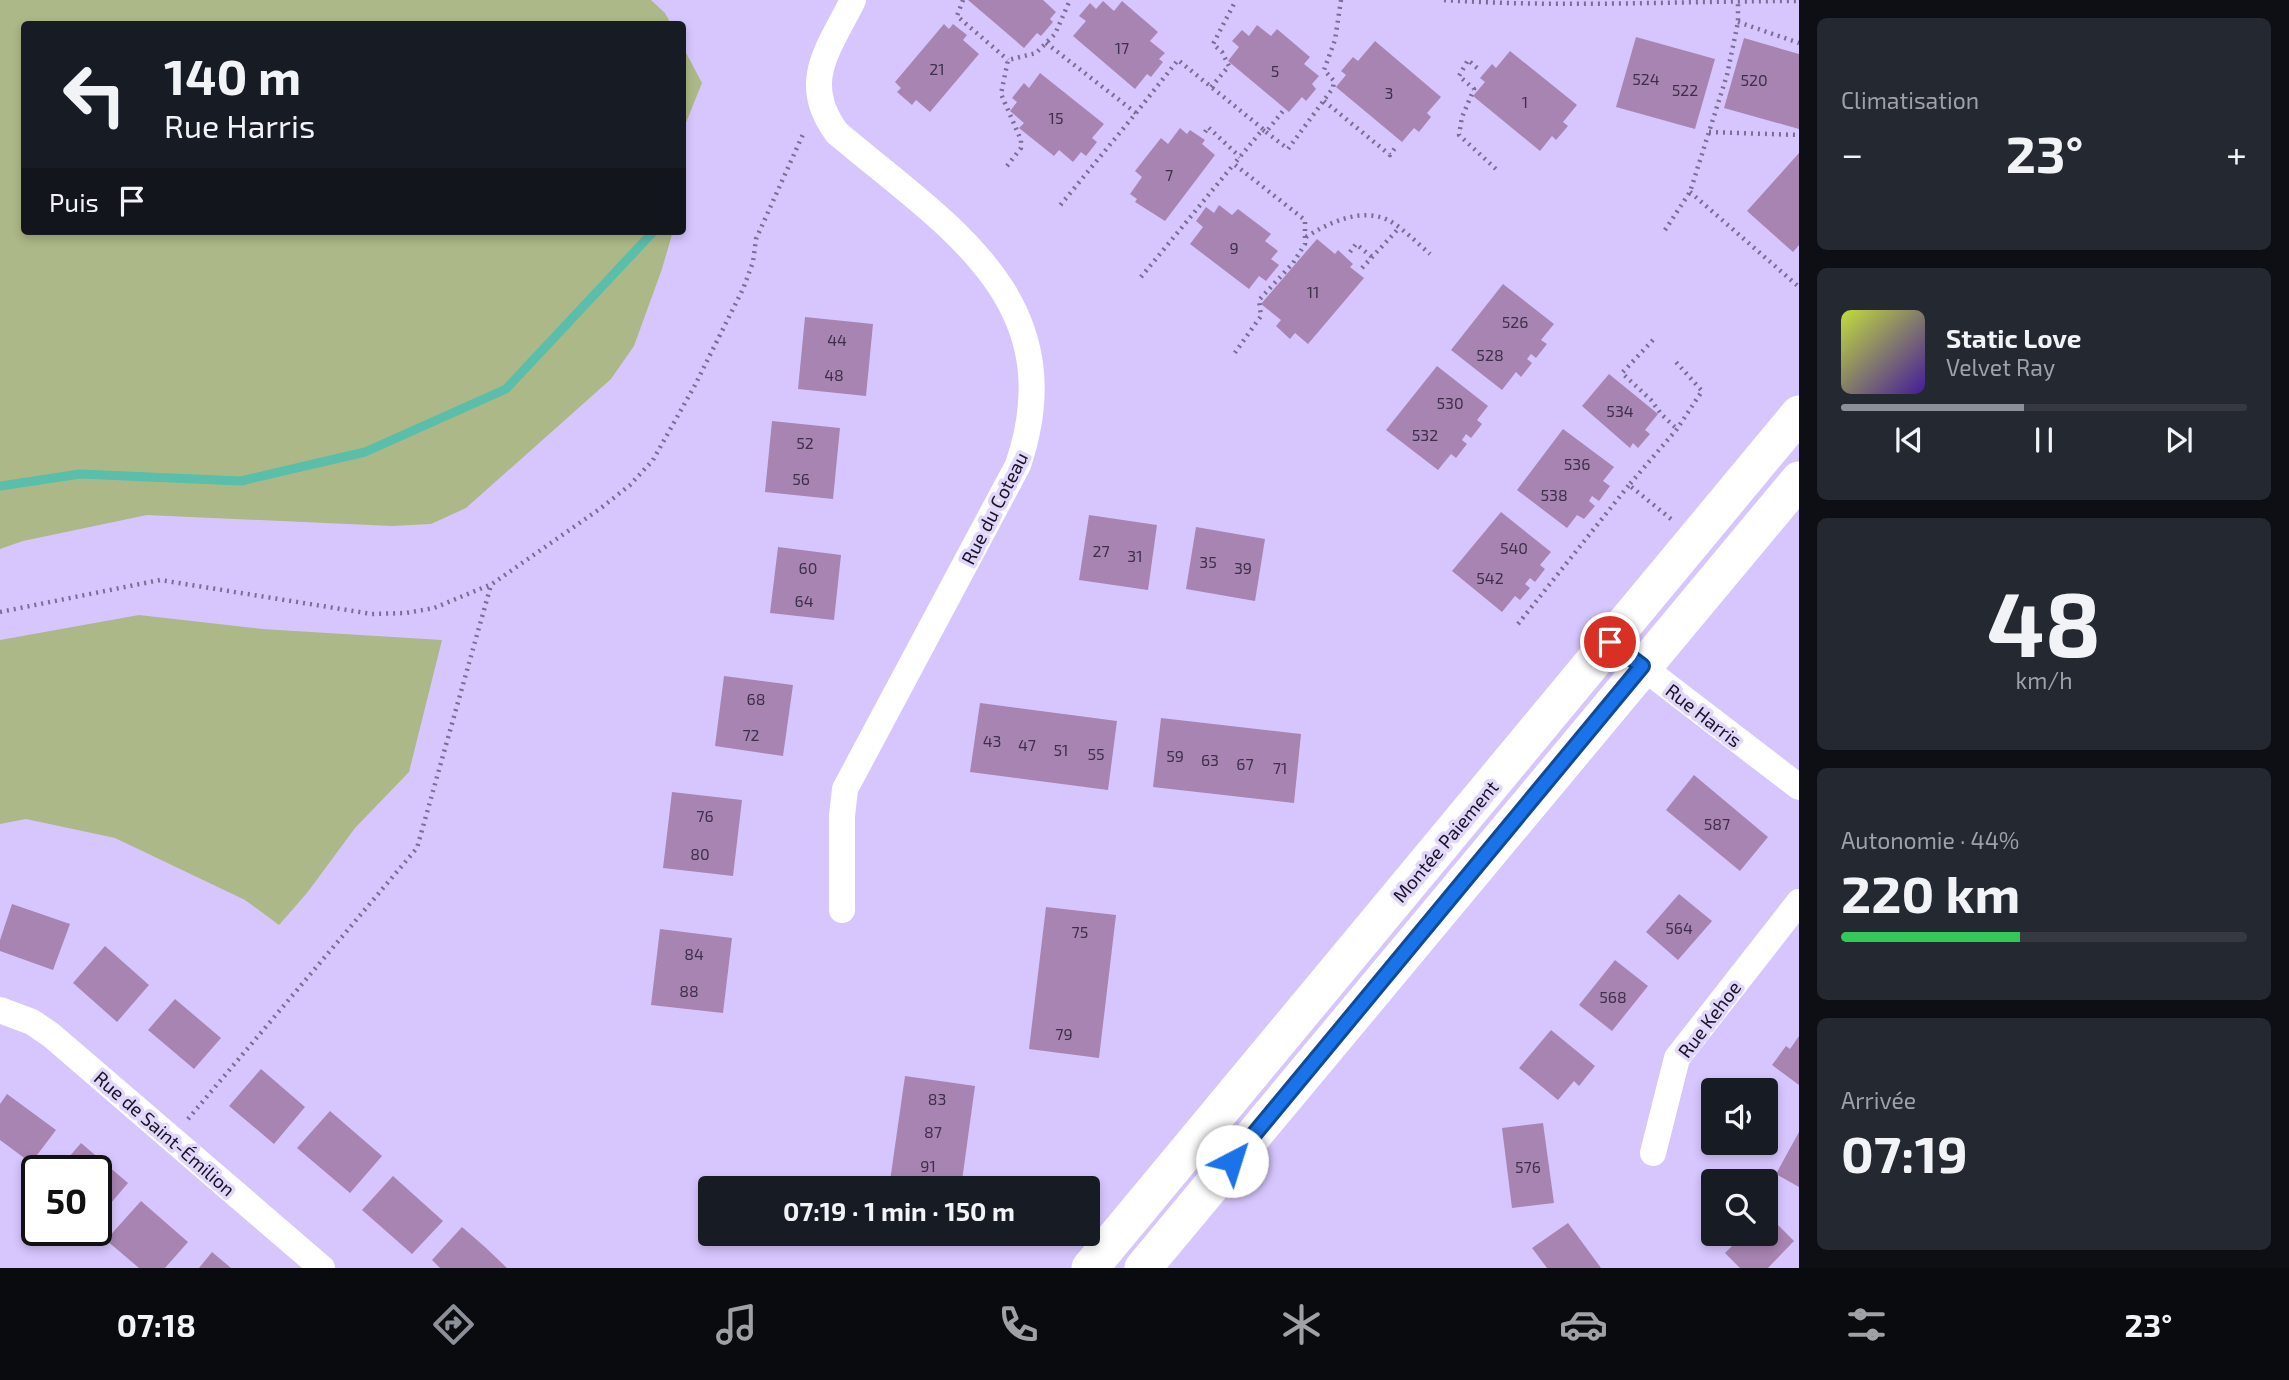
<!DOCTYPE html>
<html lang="fr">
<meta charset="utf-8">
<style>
:root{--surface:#171b24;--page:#242831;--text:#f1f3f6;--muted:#9ea1a6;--line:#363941;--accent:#8c9099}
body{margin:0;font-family:"Exo 2",sans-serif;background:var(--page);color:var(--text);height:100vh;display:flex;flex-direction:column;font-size:26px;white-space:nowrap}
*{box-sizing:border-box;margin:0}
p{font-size:23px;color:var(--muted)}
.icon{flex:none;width:38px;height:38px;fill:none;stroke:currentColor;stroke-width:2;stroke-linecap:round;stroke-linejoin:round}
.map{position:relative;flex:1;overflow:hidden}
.details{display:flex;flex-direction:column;gap:18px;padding:18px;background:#0d0f14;width:490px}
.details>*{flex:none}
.hud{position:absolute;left:21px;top:21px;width:665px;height:214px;border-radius:7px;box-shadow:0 4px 10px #0003;background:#171b24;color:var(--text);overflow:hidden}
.tools{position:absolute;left:1701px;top:1078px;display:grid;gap:14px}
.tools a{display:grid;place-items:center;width:77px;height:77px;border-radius:7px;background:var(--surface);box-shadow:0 4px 10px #0003;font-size:35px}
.speed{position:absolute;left:21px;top:1155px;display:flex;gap:14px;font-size:35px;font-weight:700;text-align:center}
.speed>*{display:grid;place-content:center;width:91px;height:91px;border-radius:50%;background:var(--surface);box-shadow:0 4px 10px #0003;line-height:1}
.speed .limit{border:4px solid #111;border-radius:10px;background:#fff;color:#111}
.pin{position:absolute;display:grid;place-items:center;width:60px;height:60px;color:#fff;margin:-30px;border:4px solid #fff;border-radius:50%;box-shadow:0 2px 7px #0007}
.me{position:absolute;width:77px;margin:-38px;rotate:40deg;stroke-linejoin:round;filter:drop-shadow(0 0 5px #0008)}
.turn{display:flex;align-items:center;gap:24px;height:147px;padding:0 28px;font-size:32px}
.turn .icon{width:91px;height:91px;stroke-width:2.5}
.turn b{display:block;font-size:49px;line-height:60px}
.then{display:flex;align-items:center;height:66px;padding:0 28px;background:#0003;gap:14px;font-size:26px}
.big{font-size:52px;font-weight:700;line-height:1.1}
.details .card{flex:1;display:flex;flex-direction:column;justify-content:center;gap:10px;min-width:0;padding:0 24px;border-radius:10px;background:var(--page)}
.details .dial{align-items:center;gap:0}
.dial b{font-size:91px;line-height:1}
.song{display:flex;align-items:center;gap:21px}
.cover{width:84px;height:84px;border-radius:10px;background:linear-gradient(135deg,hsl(70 70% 55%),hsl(260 70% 35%))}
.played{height:7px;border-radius:4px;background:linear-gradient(90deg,var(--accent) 45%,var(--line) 45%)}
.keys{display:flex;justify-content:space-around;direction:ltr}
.heat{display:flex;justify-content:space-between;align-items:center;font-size:38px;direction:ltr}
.charge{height:10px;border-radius:5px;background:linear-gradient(90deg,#34c759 44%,var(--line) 0)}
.trip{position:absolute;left:698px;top:1176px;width:402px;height:70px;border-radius:7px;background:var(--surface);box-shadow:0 4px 10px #0003;font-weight:700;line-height:70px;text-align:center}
.menu{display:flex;height:112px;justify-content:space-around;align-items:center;background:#090b0e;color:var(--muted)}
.menu .icon{width:49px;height:49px}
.menu .current{color:var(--accent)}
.menu b{font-size:32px;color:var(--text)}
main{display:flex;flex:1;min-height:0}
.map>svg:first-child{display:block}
.green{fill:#adb888}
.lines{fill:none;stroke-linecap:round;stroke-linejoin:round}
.stream{stroke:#59beaa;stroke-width:9}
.building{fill:#a884b2}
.path{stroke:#796d93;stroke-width:4.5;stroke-dasharray:2 5;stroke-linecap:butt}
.minor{stroke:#fff;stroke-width:26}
.secondary{stroke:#fff;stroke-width:37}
.route-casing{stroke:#114b97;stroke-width:18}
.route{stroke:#1a73e8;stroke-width:12}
.labels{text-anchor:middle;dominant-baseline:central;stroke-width:7;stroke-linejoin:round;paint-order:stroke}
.number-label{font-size:16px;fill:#3e2f4a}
.street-label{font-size:19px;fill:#1a1327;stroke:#e1d7fa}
</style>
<main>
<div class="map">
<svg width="1799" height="1268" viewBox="0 0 1799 1268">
<rect width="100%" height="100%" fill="#d7c6fe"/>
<path class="green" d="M0,0H651L665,13L671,24H24V231H673L662,269L634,346L611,379L466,508L431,524L392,526L147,515L23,541L0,549Z
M683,47L702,83L683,130Z
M139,615L262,629L442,640L409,772L355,828L307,893L279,925L245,900L115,838L26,819L0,824V640Z"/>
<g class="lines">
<path class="stream" d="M0,486L80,474L241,481L365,452L506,389L653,232"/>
</g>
<path class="building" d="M968,0H1043L1056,12L1050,19L1053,22L1041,36L1037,33L1024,48Z
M1103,1L1114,11L1122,1L1158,32L1150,41L1165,53L1159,59L1163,62L1151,77L1147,74L1135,89L1073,36L1086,21L1079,16L1090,3L1096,9Z
M944,24L949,29L953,24L967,35L963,40L979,54L930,112L916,100L912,105L897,92L901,88L895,82Z
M1257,25L1271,36L1277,29L1310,57L1304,64L1319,76L1312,84L1316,89L1306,101L1302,97L1289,112L1228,61L1239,47L1232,41L1242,30L1249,36Z
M1636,37L1715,59L1695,129L1616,107Z
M1744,38L1799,54V129L1724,108Z
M1375,41L1441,97L1427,113L1431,117L1419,132L1414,128L1402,142L1336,87L1346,75L1341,71L1353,57L1358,61Z
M1510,51L1577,105L1563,122L1568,126L1556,140L1552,136L1540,151L1473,96L1485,82L1480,78L1492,64L1496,68Z
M1040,73L1104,124L1092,138L1097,142L1086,156L1081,152L1073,162L1059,150L1054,156L1019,128L1024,123L1010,111L1017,102L1012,98L1024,83L1029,88Z
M1180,128L1187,134L1190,130L1205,140L1202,144L1215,155L1165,221L1135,202L1137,199L1130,194L1142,177L1135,171L1161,138L1168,144Z
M1799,153V245L1793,252L1747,211Z
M1219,205L1232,215L1238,209L1271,234L1265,241L1278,251L1271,259L1279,265L1266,281L1259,276L1249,289L1190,244L1203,227L1196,221L1206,207L1214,213Z
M1317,239L1335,254L1338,250L1353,264L1350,267L1364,278L1308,344L1295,333L1290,339L1276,326L1281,320L1261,304Z
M1503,284L1554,324L1541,340L1547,344L1536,358L1531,354L1527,359L1532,363L1521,377L1516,372L1502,390L1451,350Z
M805,317L873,324L866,396L798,389Z
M1437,366L1488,406L1477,420L1482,424L1471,438L1466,434L1462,440L1467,444L1456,458L1451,454L1438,470L1386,430Z
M1609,374L1658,414L1645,430L1650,434L1638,448L1633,443L1630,448L1582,406Z
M772,421L840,428L833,499L765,492Z
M1563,429L1614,467L1603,481L1610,486L1599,501L1592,496L1589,501L1595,506L1584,519L1577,515L1567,528L1517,490Z
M1501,512L1551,552L1540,565L1545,569L1535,582L1530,578L1525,584L1530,588L1520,600L1515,596L1502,612L1452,571Z
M1089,515L1157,525L1148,590L1079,580Z
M1196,527L1265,539L1255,601L1186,589Z
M778,547L841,555L834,620L770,613Z
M724,676L793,685L783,756L715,746Z
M980,703L1117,721L1108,790L970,772Z
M1161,718L1301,734L1294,803L1153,787Z
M1694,775L1768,837L1740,871L1666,810Z
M672,792L742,800L733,876L663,868Z
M1679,894L1712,921L1678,960L1646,932Z
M12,904L70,924L53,970L0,951V940Z
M1046,907L1116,915L1099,1058L1029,1049Z
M660,929L732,938L723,1013L651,1005Z
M105,946L149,985L117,1022L73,983Z
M1615,960L1648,986L1612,1031L1579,1005Z
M175,999L221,1038L194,1069L148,1030Z
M1551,1030L1595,1066L1579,1086L1574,1081L1558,1100L1519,1068Z
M1799,1036V1085L1772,1065L1786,1046L1790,1049Z
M261,1069L305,1107L274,1144L229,1106Z
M905,1076L975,1086L961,1188H889Z
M7,1094L56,1130L31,1163L0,1140V1104Z
M330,1111L382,1156L350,1193L297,1148Z
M1543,1123L1554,1203L1512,1208L1502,1128Z
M1799,1132V1187L1776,1174Z
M81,1143L128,1183L99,1217L96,1214V1171H57Z
M393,1176L443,1221L412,1254L362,1210Z
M141,1201L188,1242L165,1268H139L106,1240Z
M1766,1213L1794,1241L1768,1268H1740L1725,1253L1744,1234H1766Z
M1568,1223L1601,1268H1547L1532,1248Z
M462,1227L485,1247L507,1268H440L432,1260Z
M212,1252L231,1268H199Z"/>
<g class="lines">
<path class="path" d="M963,0L957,16L1008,60
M1444,0C1562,8 1680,1 1799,1
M1738,22L1799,43
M1046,43L1136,113L1058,208
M1477,68L1468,60L1459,76L1474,89L1462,117L1459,135L1497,170
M1211,87L1229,66L1222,52L1213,44L1236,0
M1324,101L1390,155L1395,148
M1136,113L1178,60L1263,129L1234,164L1305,220V244L1293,263L1259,300L1261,316L1234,354
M1263,130L1266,132L1283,111
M1205,132L1208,127L1240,157
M1266,132L1288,149L1333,88L1334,81L1324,70L1335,40L1341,0
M1709,132L1799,135
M1007,166L1021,148V140L1001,94L1008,60L1036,53L1055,34L1070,0
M1690,192L1799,287
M1665,230L1690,192L1727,75L1738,22V1
M1306,237C1328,223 1361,207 1388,220C1403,228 1417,243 1430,254
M1350,252L1356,244L1372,257
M1362,268L1399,228
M1141,277L1234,164
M1653,340L1622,373L1651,400L1661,414L1677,429
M1671,519L1629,485L1677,429L1702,391L1676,362
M0,612L160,580L372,614L406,613L434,608L492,584L601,508L630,485L653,460L695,385L743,289L753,262L756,239L804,132
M1518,624L1629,485
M188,1119L417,848L491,585"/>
<path class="minor" d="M1610,642L1799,787
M842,910V816L845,789L1018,465C1074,299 947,226 837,133C799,82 829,49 853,0
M0,1010L32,1022L51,1035L322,1268
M1653,1153L1677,1058L1799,902"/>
<path class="secondary" d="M1090,1268L1799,414
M1143,1268L1799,480"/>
</g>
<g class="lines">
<defs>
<path id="route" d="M1232,1161L1642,666L1610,642"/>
</defs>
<use href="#route" class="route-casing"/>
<use href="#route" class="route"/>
</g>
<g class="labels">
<g class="number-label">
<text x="1122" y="47">17</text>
<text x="937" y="68">21</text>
<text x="1275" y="70">5</text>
<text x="1646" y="78">524</text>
<text x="1754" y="79">520</text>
<text x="1685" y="89">522</text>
<text x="1389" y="92">3</text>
<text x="1525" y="101">1</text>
<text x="1056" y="117">15</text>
<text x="1169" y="174">7</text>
<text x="1234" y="247">9</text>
<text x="1313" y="291">11</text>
<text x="1515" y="321">526</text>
<text x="837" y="339">44</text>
<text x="1490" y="354">528</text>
<text x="834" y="374">48</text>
<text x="1450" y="402">530</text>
<text x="1620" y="410">534</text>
<text x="1425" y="434">532</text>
<text x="805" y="442">52</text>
<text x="1577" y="463">536</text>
<text x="801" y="478">56</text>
<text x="1554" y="494">538</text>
<text x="1514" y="547">540</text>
<text x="1101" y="550">27</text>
<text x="1135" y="555">31</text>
<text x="1208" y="561">35</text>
<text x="808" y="567">60</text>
<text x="1243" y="567">39</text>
<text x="1490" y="577">542</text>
<text x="804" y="600">64</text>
<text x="756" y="698">68</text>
<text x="751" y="734">72</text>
<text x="992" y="740">43</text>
<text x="1027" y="744">47</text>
<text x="1061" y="749">51</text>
<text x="1096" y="753">55</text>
<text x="1175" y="755">59</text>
<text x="1210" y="759">63</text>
<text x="1245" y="763">67</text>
<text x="1280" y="767">71</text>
<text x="705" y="815">76</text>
<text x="1717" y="823">587</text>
<text x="700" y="853">80</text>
<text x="1679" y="927">564</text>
<text x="1080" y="931">75</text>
<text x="694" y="953">84</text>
<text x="689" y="990">88</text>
<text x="1613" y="996">568</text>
<text x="1064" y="1033">79</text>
<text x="937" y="1098">83</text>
<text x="933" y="1131">87</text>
<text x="928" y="1165">91</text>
<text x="1528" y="1166">576</text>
</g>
<g class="street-label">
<text transform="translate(994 508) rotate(-63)">Rue du Coteau</text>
<text transform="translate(1704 715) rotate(38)">Rue Harris</text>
<text transform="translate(1445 841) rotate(-50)">Montée Paiement</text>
<text transform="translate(1709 1019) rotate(-53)">Rue Kehoe</text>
<text transform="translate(165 1133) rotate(41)">Rue de Saint-Émilion</text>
</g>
</g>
</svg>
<div class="tools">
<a><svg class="icon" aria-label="sound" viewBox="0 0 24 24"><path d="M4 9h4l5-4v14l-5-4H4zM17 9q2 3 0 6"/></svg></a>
<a><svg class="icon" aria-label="search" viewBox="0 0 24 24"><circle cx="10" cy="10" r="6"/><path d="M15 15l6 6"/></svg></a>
</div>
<div class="speed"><div class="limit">50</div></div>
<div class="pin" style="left:1610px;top:642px;background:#d93025"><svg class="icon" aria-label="arrive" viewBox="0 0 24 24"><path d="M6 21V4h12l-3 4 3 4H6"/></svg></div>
<svg class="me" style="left:1232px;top:1161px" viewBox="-20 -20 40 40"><circle r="19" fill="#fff"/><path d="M0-13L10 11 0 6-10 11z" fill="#1a73e8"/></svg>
<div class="trip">07:19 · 1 min · 150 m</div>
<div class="hud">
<div class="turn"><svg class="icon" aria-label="left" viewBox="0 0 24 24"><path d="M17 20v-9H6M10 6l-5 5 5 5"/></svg><div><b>140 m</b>Rue Harris</div></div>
<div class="then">Puis<svg class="icon" aria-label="arrive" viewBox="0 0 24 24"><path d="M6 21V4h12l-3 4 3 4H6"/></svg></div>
</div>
</div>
<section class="details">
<div class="card"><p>Climatisation</p>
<div class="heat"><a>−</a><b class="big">23°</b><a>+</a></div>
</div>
<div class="card">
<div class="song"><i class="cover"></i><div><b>Static Love</b><p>Velvet Ray</p></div></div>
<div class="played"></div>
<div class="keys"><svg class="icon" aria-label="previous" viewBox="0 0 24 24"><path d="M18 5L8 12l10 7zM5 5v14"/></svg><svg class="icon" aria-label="pause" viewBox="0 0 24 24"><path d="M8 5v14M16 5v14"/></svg><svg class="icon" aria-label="next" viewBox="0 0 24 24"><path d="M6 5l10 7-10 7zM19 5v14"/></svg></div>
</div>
<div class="card dial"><b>48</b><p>km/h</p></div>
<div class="card"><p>Autonomie · 44%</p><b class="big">220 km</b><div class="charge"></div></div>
<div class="card"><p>Arrivée</p><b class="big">07:19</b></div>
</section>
</main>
<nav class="menu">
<b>07:18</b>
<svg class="icon current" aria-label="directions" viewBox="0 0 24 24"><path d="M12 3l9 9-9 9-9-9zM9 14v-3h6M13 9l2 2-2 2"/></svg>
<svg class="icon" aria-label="music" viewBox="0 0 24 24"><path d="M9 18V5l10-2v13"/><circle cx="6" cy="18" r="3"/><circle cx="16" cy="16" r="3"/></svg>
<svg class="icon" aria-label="phone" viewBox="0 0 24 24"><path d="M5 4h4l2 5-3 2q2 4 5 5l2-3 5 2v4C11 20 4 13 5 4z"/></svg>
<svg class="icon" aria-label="climate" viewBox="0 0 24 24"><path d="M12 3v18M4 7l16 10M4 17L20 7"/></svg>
<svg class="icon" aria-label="car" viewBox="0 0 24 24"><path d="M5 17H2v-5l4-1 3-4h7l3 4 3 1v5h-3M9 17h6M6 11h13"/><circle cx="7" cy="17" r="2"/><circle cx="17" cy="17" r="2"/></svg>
<svg class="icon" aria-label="filters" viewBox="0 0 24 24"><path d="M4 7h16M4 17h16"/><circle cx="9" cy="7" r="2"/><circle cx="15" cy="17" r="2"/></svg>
<b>23°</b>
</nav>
